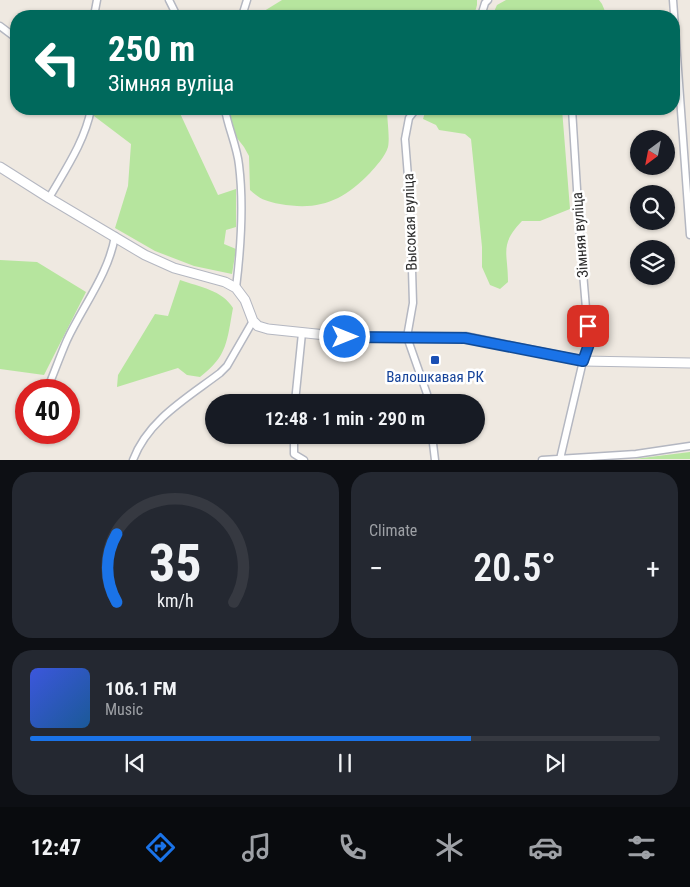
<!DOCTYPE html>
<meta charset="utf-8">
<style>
:root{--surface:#171b24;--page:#242831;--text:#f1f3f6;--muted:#9ea1a6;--line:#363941;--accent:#1a73e8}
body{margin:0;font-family:"Roboto Condensed",sans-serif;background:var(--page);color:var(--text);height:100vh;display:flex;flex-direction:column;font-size:19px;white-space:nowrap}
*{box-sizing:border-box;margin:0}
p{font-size:16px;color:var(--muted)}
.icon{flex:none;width:28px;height:28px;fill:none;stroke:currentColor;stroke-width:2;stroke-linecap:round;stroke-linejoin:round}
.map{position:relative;height:460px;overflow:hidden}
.panel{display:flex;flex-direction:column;gap:12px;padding:12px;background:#0d0f14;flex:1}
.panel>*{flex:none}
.banner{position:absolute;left:10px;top:10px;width:670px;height:105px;border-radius:20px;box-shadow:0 1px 4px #0004;background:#00695c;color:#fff;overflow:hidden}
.needle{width:32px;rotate:212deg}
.fabs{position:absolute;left:630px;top:130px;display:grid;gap:10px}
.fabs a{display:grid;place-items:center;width:45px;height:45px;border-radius:50%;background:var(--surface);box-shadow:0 1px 4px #0004;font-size:25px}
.speed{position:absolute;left:15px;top:379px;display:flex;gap:10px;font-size:25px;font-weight:700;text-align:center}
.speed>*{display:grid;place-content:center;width:65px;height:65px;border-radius:50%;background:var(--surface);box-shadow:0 1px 4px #0004;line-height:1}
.speed .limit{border:8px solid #d22;background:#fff;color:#111}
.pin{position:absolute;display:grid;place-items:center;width:42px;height:42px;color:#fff;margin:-21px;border-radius:10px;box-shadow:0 2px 8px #0006}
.me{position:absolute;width:55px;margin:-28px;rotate:90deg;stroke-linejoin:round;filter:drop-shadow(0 0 4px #0008)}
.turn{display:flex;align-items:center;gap:18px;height:105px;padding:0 15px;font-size:22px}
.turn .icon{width:65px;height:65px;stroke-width:2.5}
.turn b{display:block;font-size:35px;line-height:42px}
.big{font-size:38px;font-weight:600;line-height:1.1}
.panel .card{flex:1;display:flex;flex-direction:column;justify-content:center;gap:8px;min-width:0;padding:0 18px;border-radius:20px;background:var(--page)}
.panel .dial{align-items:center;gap:0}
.dial svg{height:130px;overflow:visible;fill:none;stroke:var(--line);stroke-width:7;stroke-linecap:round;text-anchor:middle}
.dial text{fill:var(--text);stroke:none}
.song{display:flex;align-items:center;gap:15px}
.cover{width:60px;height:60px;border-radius:8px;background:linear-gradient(135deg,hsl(230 70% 55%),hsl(210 70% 35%))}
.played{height:5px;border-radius:2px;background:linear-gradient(90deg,var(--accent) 70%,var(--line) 70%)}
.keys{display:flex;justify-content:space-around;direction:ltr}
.heat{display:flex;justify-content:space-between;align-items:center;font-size:28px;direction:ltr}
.panel .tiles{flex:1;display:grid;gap:12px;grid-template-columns:1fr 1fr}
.card:last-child{grid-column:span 2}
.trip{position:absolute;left:205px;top:394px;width:280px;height:50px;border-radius:25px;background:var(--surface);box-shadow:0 1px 4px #0004;font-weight:600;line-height:50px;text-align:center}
.tab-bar{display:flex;height:80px;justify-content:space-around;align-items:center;background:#090b0e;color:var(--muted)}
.tab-bar .icon{width:35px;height:35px}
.tab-bar .current{color:var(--accent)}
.tab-bar b{font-size:22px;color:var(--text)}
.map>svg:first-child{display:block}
.green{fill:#b6e59e}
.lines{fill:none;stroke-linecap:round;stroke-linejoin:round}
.street-casing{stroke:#b4b7c1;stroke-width:9}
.secondary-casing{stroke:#b4b7c1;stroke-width:11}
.street{stroke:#fff;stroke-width:6}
.secondary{stroke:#fff;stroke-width:9}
.route-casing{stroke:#114b97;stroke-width:12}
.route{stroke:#1a73e8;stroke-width:9}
.transit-dot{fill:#1a4fb4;stroke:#fff;stroke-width:2}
.labels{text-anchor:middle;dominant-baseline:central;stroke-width:5;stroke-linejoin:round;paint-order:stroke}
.street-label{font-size:15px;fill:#2e2e2e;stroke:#fff}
.transit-label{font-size:15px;fill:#164399;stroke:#fff}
</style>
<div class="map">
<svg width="690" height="460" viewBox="0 0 690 460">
<rect width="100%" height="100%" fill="#efe9e1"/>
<path class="green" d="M282,0H477V5L474,16H256Z
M506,0H599L602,4L607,16H492L497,5Z
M94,109H178L218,195L236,189V227L226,230L224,244L236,249L232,274L194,266L155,251L115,228L128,186L131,144L94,116Z
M225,109H387C387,120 390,137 388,147C385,157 376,166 370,173C343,201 319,211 280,204C266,201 261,200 250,190L249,156L244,147L230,129Z
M426,109H562L570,209L540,221H522C499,245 508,252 508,282L500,289L490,285L482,267V247L471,139L465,134L439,130L436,125L423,119Z
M0,260L37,262L86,292L44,375L0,369Z
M180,280C200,287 222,290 233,308C227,340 228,356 200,377L187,375L178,368L117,387L118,375L155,314L168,316Z
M690,452V459H634Z"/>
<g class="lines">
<defs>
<path id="street" d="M169,0L177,16
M673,0L690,235
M94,16L97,0
M242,16L247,0
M481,16L485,3L488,0
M0,26L16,38
M225,109C228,128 237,146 239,165C244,205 241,247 236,288
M416,109L409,118L405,139L410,202L413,303L407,337L427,394L428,402
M49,198C65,170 85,141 91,109
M47,390C54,373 60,356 67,340C83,306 109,273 115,236
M295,402L302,333
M294,435V454L304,460
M432,435L435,460
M560,459L583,361L589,344L580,237L572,109
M133,460C148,420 187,398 220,373L227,366L253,321
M542,460L636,454L690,446"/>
<path id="secondary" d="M0,167L49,198L145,255L174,268L225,282L236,288L245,300L253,321L258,326L268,329L345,337H465L583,361L690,363"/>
</defs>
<use href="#street" class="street-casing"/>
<use href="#secondary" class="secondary-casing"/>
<use href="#street" class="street"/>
<use href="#secondary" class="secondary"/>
</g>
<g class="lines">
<defs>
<path id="route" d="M345,337L465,338L583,361L589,344L588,326"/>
</defs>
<use href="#route" class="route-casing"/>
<use href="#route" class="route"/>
</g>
<rect class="transit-dot" x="430" y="355" width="10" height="10" rx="2.5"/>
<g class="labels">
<g class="street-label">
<text transform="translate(410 222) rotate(-92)">Высокая вуліца</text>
<text transform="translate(580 235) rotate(-94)">Зімняя вуліца</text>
</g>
<g class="transit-label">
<text x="435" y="377">Валошкавая РК</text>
</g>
</g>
</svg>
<div class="fabs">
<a><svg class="needle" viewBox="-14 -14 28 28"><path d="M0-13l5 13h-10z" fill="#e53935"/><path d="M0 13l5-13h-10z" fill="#9ea1a6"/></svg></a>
<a><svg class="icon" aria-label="search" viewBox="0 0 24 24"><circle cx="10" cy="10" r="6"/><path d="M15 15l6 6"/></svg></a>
<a><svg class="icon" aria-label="layers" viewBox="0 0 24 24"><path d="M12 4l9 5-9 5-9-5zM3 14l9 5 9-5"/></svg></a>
</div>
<div class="speed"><div class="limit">40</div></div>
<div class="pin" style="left:588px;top:326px;background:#d93025"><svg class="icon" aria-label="arrive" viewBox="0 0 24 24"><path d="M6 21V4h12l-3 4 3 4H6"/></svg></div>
<svg class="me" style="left:345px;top:337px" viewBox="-20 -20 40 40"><circle r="17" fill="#1a73e8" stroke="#fff" stroke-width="3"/><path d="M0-11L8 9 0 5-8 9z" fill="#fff"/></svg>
<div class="trip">12:48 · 1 min · 290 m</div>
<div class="banner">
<div class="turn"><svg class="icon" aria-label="left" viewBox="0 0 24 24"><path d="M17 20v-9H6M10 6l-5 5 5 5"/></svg><div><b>250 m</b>Зімняя вуліца</div></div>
</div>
</div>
<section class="panel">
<div class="tiles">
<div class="card dial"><svg viewBox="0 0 100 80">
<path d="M14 69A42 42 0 1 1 86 69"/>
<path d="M14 69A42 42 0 0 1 14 27" stroke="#1a73e8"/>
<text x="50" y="56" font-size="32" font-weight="700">35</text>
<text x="50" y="72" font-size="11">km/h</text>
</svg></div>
<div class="card"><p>Climate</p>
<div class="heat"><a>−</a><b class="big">20.5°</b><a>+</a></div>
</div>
<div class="card">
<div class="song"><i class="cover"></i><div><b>106.1 FM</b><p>Music</p></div></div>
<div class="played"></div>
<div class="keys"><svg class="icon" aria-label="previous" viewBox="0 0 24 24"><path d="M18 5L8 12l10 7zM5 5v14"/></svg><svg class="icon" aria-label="pause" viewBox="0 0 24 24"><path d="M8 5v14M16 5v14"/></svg><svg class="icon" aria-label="next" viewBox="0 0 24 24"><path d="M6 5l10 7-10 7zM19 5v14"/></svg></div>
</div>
</div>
</section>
<nav class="tab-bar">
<b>12:47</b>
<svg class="icon current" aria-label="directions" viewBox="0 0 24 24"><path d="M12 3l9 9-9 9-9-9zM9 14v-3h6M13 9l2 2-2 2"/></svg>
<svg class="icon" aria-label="music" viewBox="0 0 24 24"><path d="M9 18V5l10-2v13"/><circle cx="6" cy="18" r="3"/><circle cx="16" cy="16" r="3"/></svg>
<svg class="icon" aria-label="phone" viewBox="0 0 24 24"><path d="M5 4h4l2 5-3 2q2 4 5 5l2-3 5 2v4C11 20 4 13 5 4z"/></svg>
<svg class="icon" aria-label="climate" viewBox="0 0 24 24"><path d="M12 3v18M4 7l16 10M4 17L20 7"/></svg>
<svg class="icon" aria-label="car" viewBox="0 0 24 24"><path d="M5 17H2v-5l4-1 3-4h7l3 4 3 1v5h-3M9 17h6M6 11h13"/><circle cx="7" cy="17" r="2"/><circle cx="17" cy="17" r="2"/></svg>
<svg class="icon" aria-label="filters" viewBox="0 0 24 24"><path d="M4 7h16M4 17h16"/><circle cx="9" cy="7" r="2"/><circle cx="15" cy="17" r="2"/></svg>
</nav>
